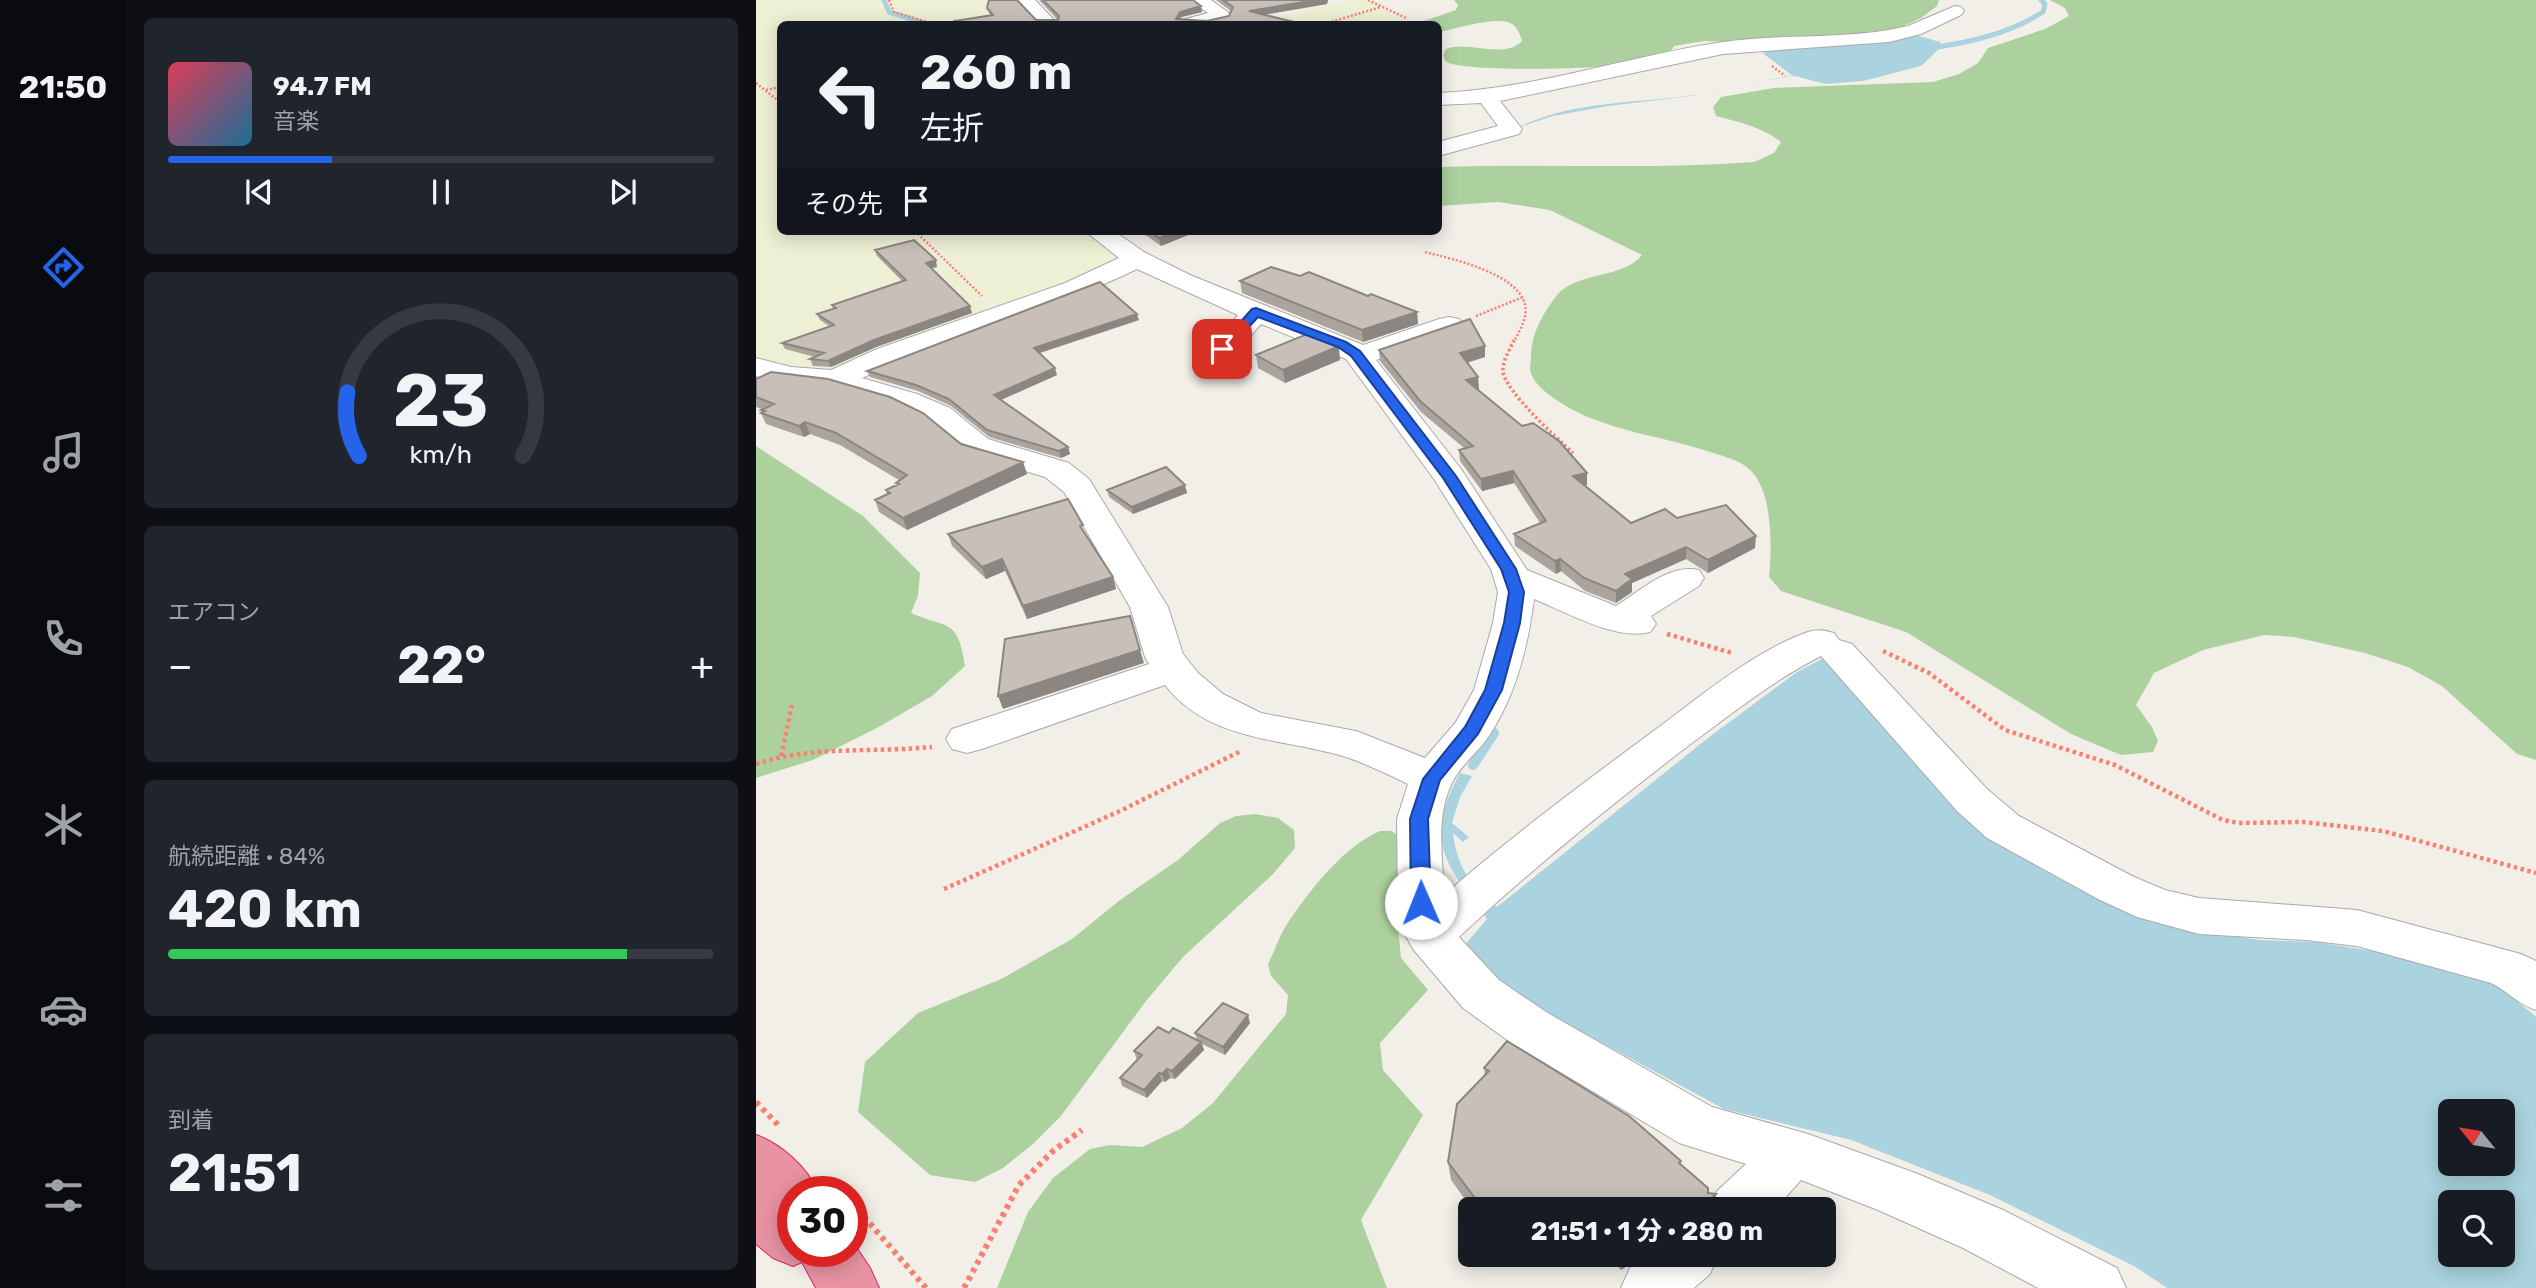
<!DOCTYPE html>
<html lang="ja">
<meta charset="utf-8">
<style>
:root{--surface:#171b24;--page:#20242c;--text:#f1f3f6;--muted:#9ea1a6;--line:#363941;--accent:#2563eb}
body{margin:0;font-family:Rubik,"Noto Sans JP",sans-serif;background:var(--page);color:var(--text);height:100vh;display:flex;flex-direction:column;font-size:26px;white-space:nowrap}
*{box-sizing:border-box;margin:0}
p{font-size:23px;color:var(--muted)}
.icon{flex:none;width:38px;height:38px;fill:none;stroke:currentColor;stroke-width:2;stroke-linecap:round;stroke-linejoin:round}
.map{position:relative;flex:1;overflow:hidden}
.side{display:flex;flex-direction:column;gap:18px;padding:18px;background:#0d0f14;width:630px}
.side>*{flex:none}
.guide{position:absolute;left:21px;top:21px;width:665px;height:214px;border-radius:10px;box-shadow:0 4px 18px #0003;background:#171b24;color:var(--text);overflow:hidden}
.needle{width:46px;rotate:300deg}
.buttons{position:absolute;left:1682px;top:1099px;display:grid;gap:14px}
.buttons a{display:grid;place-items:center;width:77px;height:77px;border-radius:10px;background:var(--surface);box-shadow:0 4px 18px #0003;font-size:35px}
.speed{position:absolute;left:21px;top:1176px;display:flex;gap:14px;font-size:35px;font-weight:700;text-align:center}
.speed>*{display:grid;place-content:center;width:91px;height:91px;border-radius:50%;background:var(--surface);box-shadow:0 4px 18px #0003;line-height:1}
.speed .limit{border:10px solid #d22;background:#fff;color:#111}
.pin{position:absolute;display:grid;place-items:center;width:60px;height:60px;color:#fff;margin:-30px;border-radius:14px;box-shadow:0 4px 10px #0006}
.me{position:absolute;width:77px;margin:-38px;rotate:359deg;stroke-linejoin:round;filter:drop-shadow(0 0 5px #0008)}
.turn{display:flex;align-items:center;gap:24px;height:147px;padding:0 28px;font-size:32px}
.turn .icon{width:91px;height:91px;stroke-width:2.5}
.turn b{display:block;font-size:49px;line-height:60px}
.then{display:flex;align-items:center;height:66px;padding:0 28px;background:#0003;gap:14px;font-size:26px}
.big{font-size:52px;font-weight:700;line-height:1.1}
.side .card{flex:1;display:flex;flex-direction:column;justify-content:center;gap:10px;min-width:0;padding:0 24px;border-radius:10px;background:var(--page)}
.side .dial{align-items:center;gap:0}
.dial svg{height:182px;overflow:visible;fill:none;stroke:var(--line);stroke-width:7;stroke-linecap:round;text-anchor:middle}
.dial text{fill:var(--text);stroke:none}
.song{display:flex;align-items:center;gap:21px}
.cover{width:84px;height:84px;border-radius:10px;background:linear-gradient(135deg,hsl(350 70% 55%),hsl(200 70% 35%))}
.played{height:7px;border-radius:4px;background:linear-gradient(90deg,var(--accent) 30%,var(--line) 30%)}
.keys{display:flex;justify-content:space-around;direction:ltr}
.heat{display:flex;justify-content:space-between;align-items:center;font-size:38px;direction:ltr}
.charge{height:10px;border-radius:5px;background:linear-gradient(90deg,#34c759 84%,var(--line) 0)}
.trip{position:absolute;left:702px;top:1197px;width:378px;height:70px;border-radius:10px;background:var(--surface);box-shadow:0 4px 18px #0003;font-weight:700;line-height:70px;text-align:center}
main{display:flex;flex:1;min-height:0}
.menu{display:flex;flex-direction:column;width:126px;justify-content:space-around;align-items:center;background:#090b0e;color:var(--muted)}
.menu .icon{width:49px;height:49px}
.menu .current{color:var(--accent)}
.menu b{font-size:32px;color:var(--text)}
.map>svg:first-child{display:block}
.farmland{fill:#eef0d5}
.forest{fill:#add19e}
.water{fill:#aad3df;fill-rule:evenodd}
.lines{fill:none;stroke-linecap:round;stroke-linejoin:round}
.stream-far1{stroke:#aad3df;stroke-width:5}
.stream{stroke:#aad3df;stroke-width:10}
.minor-casing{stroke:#a9a9a9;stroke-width:2}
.highway-casing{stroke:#dc2a67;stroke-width:2}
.path-far3{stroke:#fa8072;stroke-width:2.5;stroke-dasharray:2 2;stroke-linecap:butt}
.path-far2{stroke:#fa8072;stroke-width:3.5;stroke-dasharray:2.5 2.5;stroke-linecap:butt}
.path-far1{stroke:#fa8072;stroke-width:4.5;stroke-dasharray:3.5 3.5;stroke-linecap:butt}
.path{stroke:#fa8072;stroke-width:6;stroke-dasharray:4.5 4.5;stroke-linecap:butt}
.minor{fill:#fff;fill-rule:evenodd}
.highway{fill:#e892a2;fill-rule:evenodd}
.wall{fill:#aba49e}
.shaded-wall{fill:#8b8681}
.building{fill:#c7bfb8;stroke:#8b8681;stroke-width:2}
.route{fill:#2563eb;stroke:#184099;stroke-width:2}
</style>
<main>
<nav class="menu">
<b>21:50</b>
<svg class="icon current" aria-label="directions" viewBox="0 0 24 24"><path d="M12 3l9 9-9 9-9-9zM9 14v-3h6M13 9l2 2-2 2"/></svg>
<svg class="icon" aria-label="music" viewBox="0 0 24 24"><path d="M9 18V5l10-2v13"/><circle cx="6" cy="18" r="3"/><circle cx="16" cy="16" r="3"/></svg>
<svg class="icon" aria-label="phone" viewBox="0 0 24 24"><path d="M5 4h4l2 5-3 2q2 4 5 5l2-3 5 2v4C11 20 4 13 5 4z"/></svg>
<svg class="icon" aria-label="climate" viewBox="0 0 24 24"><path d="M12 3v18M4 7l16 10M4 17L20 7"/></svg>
<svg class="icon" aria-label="car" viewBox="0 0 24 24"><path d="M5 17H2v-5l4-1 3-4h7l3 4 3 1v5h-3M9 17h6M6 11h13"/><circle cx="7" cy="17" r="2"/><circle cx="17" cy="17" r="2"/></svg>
<svg class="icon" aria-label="filters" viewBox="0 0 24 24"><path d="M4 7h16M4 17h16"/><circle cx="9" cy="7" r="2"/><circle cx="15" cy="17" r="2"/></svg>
</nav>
<section class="side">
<div class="card">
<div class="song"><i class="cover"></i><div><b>94.7 FM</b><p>音楽</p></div></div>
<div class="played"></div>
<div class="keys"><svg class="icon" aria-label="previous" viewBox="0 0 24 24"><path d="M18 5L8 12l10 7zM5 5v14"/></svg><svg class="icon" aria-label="pause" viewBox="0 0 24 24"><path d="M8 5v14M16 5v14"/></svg><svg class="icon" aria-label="next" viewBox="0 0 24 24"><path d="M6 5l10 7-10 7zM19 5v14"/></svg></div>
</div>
<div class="card dial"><svg viewBox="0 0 100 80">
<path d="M14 69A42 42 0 1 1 86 69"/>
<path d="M14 69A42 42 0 0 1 9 41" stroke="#2563eb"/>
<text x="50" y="56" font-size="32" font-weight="700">23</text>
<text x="50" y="72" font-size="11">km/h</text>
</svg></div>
<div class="card"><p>エアコン</p>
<div class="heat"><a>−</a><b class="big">22°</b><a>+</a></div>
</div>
<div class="card"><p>航続距離 · 84%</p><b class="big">420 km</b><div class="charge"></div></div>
<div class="card"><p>到着</p><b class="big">21:51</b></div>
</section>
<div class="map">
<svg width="1780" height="1288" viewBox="0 0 1780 1288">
<rect width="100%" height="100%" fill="#f2efe9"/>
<path class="farmland" d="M0,0H262L287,24H24V99L0,80Z
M594,0H609L649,19L627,24H517L507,20Z
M0,85L24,104V231H155L239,311L70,373L0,361Z
M163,231H334L361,254L357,266L241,308Z"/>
<path class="forest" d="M698,0H1183L1181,6L1165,18L1141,29L1004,43L948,41L918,46L914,53C900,56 886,61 872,64C846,69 715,72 693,63C689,62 689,59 687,55L690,49C713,40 747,60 766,41C764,34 761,26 754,23C740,16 699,29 683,32L682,24H659L700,10L702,5Z
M1294,0H1780V760L1761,754L1686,686L1652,667L1609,653L1538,637L1508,635L1447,650L1398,673L1380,705L1396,727L1402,741L1397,752L1365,755L1315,734L1150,632L1025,591L1013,577C1016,548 1017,491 994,470C983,459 965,456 951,451C899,434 841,430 796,397C788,391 778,383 775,373C773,369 775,362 775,357C775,334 787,313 801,295C822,271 867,279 886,255L794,210L742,202L683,206V167C788,163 893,170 998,162L1018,153L1025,142C1006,127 983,122 960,116L957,107L965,97L1018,88L1177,82L1203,74L1222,63L1232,48L1289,29L1313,16L1309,8Z
M0,446L107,516L164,573L162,596L155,613C191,629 202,617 209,666L176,696L121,728L57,760L0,778Z
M499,814L522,818L538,830L539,848L517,874L427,957L390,1001L305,1116L277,1144L247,1168L219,1182L174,1175L102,1112L109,1062L162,1013L245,979L316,939L364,900L422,860L464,823L480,816Z
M624,831H636L645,838L641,917L645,958L672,990L624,1043L627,1070L667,1115L605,1220L631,1288H241L272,1212L297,1178L334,1149L354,1145L386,1147L426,1128L457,1103L530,1014L532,995L515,976L512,964C519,951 523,936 531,924C553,891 588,846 624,831Z"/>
<path class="water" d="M1156,34L1184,42L1185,47L1165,66L1107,81L1069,84L1039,76L1006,81L935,96L852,106L797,116L763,127C813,102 877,103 931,96C967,91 1001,80 1037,76L1009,55L1007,53L1010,50Z
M1066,659L1120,715L1194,800L1436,929L1503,940L1561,942L1635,954L1741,984L1780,1017V1288H1411L1378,1266L1234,1195L1095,1140L968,1109L789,1012L735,976L707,947L731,919C689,864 667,840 704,773L716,776L704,797L696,823L713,837L707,842L697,833C699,860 716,893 741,907L952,738L1041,672ZM1694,1111H1746V1164H1694ZM1694,1202H1746V1255H1694Z"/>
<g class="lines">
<path class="stream-far1" d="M128,0L133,12L171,24
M1175,48C1215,42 1252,34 1287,12L1289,4L1285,0"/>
<path class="stream" d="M717,765L738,733"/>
<defs>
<path id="minor" d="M260,0H279L302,24H283Z
M434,0H455L476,15L473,19L452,24H424L426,20L452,13Z
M1199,6L1205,7L1208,11L1205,15L1165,34L1133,42L967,54L744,101L766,129L763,134L682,156V142L742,126L725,103L682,105V93C780,89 871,56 967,42C1022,34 1078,39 1133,30L1152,26Z
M329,231H358L388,252L434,275L607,345L683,319L693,317L703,319L707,325L703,331L620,360L705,469L771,570L860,606C884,591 913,563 943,570L948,578L943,586L895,616L900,624L894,632C860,641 810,612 778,599C772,647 760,695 733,736C722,752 704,766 696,783C679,817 687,858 688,895C757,835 830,781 903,727C946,695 1000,650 1052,632C1061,629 1068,630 1078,633L1083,640L1096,644L1231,789L1263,816L1376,876L1409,890L1443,898L1601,910L1765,954L1780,961V1010C1760,1003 1753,992 1735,983L1601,946L1550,940L1443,934L1381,917L1344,900L1231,838L1201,811L1065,656C1014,682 970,718 924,752C848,811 773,871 703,937L743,980L790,1012L956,1107L1052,1134L1162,1174L1247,1210L1361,1268L1370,1288H1282L1207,1248L1122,1210L1045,1180L1019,1209H953L961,1191L990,1164L923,1143L754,1042L707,1008L657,949L650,936L642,903L641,819L652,784C633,775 613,765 593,758C529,737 455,744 409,685L226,749L211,753L196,749L190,739L196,729L393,664L389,657L374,607L308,492L289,477L210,453L172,422L139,406L77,388L35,385L0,376V358L35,367L75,370L121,349L309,283L363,258ZM381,269L482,315L452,349L456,355C479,361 490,340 505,324L590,359L678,479L735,569L742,592L737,623L718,690L700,722L669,758L600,731L505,713L467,694L442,673L427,654L412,607L333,479L313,463L232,439L194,408L161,394L106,378C196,336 292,312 381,269Z
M890,1255H962L954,1274L938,1288H865L874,1268Z"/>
<path id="highway" d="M0,1135C25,1144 51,1167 62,1192H37V1251H96V1241L114,1268L123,1288H60L46,1262L37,1266L17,1258L0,1244Z"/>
</defs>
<use href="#minor" class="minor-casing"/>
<use href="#highway" class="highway-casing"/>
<path class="path-far3" d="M133,0L138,12L178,24
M612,0L650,18
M568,24L625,7
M1016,66L1029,76
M0,83L24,102
M10,90L24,87
M159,231L226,296
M669,252C696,259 762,273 769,305C772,318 763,331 758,342
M720,316L767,297"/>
<path class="path-far2" d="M758,340C754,349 746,361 747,372C750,392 801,438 817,453"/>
<path class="path-far1" d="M911,634L976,653
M1127,651L1173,673L1249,730L1359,765L1467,820L1483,823L1547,822L1627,831L1780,873
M25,756L36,705
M0,764C56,745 118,753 176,747
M188,889L364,811L485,751"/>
<path class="path" d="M0,1102L22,1125
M76,1182L85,1192
M96,1203L170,1288
M208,1288L263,1185L298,1150L326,1130"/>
<use href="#minor" class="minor"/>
<use href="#highway" class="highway"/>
</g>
<path class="wall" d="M283,0H437L446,12L425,17V19L451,21L473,16L475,11L460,0H572L571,4L508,15L546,24H198L234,15L231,8L280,20H302Z
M384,231H442L405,246Z
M119,250L181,267L175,268L216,313L120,347L75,367L57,366L54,359L59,357L29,349L26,343L73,326L64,320L61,314L77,309L76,305L146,281L121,256Z
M484,281L612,296L661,312L662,324L607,342L486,293Z
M383,320L284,353L301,375L245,400L312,447L314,454L305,458L233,437L195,406L162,391L114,377L111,371Z
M729,346V357L711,363L723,389H721L831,485H828L875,523L921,518L999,548L952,573L930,559L876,583V592L860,603L829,591L805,571L800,574L759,546L758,534L784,523L758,483L726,491L704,461L703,450L708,448L665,412L624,361L623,350Z
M500,355L584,360L529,383L502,368Z
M0,379L267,462L271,474L151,530L123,512L119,500L131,494L130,490L141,486L140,483L143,480L84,445L54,434L48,437L10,424L5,413V410L6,409L0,407Z
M351,490L431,493L377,514L353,497Z
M192,534L330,536L357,577L360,589L271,619L249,571L230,579L196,546Z
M494,1023L469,1055L446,1044L448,1050L419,1079L414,1078L409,1082L406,1081L391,1098L366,1086L364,1078L381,1060L378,1051L413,1033L441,1040L439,1033Z
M728,1068L925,1161V1165L952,1193L959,1209H716L695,1180L692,1162L729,1076Z
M781,1255H818L803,1266Z
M849,1255H887L865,1270Z"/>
<path class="shaded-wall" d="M560,0H572L571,4L494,17L493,11Z
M445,6L446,12L425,17L421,24L420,19L424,12Z
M419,231H442L405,246L403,238Z
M180,260L181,267L172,269L170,263Z
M214,306L216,313L120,347L75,367L72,361L118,340Z
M661,312L662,324L607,342L606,330Z
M381,314L383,320L280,354L278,348Z
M583,346L584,360L529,383L527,370Z
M729,346V357L705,364L704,353Z
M299,368L301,375L240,402L238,395Z
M722,377L723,389L711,391L710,380Z
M49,422L54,434L48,437L43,426Z
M312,447L314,454L305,458L303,451Z
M267,462L271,474L151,530L147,518Z
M757,471L758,483L726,491L725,479Z
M831,473V485L818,488L817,476Z
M429,485L431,493L377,514L376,507Z
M1000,536L999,548L952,573V560Z
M930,547V559L876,583V592L860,603V591L869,574Z
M246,559L249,571L230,579L226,567Z
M804,559L805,571L800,574L799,561Z
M357,577L360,589L271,619L267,606Z
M384,650L388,663L247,709L242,696Z
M492,1015L494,1023L469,1055L467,1047Z
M445,1042L448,1050L419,1079L416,1071Z
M411,1069L414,1078L409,1082L406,1074Z
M403,1073L406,1081L391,1098L388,1090Z
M960,1194L959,1209H943Z
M802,1255H818L803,1266Z
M865,1255H887L865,1270Z"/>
<path class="building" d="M233,0H261L280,20H302L303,16L287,0H437L445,6L424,12L420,19L451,21L473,16L477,7L467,0H560L493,11L546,24H198V21L237,15L231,8Z
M394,231H419L403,238Z
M158,240L180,260L170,263L214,306L118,340L72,361L54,359L68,353L26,343L78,325L61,314L80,308L76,305L150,280L119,250Z
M515,267L544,276L553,272L612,296L615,294L661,312L606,330L484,281Z
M344,282L381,314L278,348L299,368L238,395L312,447L303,451L231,430L193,399L160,385L111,371Z
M714,319L729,346L704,353L722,377L710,380L766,426L777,423L803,441L831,473L817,476L875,523L909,509L921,518L970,505L1000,536L952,560L930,547L869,574L876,579L860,591L828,578L804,559L799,561L758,534L790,521L757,471L725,479L703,450L717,446L664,401L623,350Z
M551,334L583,346L527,370L500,355Z
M15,372L72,379L134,397L167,413L205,444L267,462L147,518L119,500L134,493L130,490L143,484L140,483L151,475L80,433L49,422L43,426L5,413L9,411L5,410L18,404L0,397V379Z
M410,467L429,485L376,507L351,490Z
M312,499L327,525L324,526L357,577L267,606L246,559L226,567L192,534Z
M374,616L384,650L242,696L249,639Z
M467,1003L492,1015L467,1047L439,1033Z
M402,1027L413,1033L417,1028L445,1042L416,1071L411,1069L406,1074L403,1073L388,1090L364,1078L386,1055L378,1051Z
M751,1041L873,1116L925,1161L923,1163L952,1188V1193L960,1194L943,1209H727L692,1162L701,1104L733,1071L728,1068Z"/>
<path class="route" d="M500,308L590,342L604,351L700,476L760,569L768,592L764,623L746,690L722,734L684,780L672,819L675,903L672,908L665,910L658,908L655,903L654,819L667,779L709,727L729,690L748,623L753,592L745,569L687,478L595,356L582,347L502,317L470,352H462V347L496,309Z"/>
</svg>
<div class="buttons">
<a><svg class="needle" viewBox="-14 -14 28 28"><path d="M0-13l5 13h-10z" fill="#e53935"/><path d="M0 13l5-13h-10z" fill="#9ea1a6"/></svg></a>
<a><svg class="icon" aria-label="search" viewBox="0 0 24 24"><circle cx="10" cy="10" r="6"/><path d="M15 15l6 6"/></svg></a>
</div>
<div class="speed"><div class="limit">30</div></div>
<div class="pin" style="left:466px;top:349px;background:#d93025"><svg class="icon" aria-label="arrive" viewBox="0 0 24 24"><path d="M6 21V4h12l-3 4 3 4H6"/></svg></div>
<svg class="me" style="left:665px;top:903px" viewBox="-20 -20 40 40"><circle r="19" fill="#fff"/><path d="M0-13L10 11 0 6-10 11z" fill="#2563eb"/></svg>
<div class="trip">21:51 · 1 分 · 280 m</div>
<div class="guide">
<div class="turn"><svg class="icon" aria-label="left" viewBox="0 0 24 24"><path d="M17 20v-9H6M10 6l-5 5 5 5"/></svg><div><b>260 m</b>左折</div></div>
<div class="then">その先<svg class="icon" aria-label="arrive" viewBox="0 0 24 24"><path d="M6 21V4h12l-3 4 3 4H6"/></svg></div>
</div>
</div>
</main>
